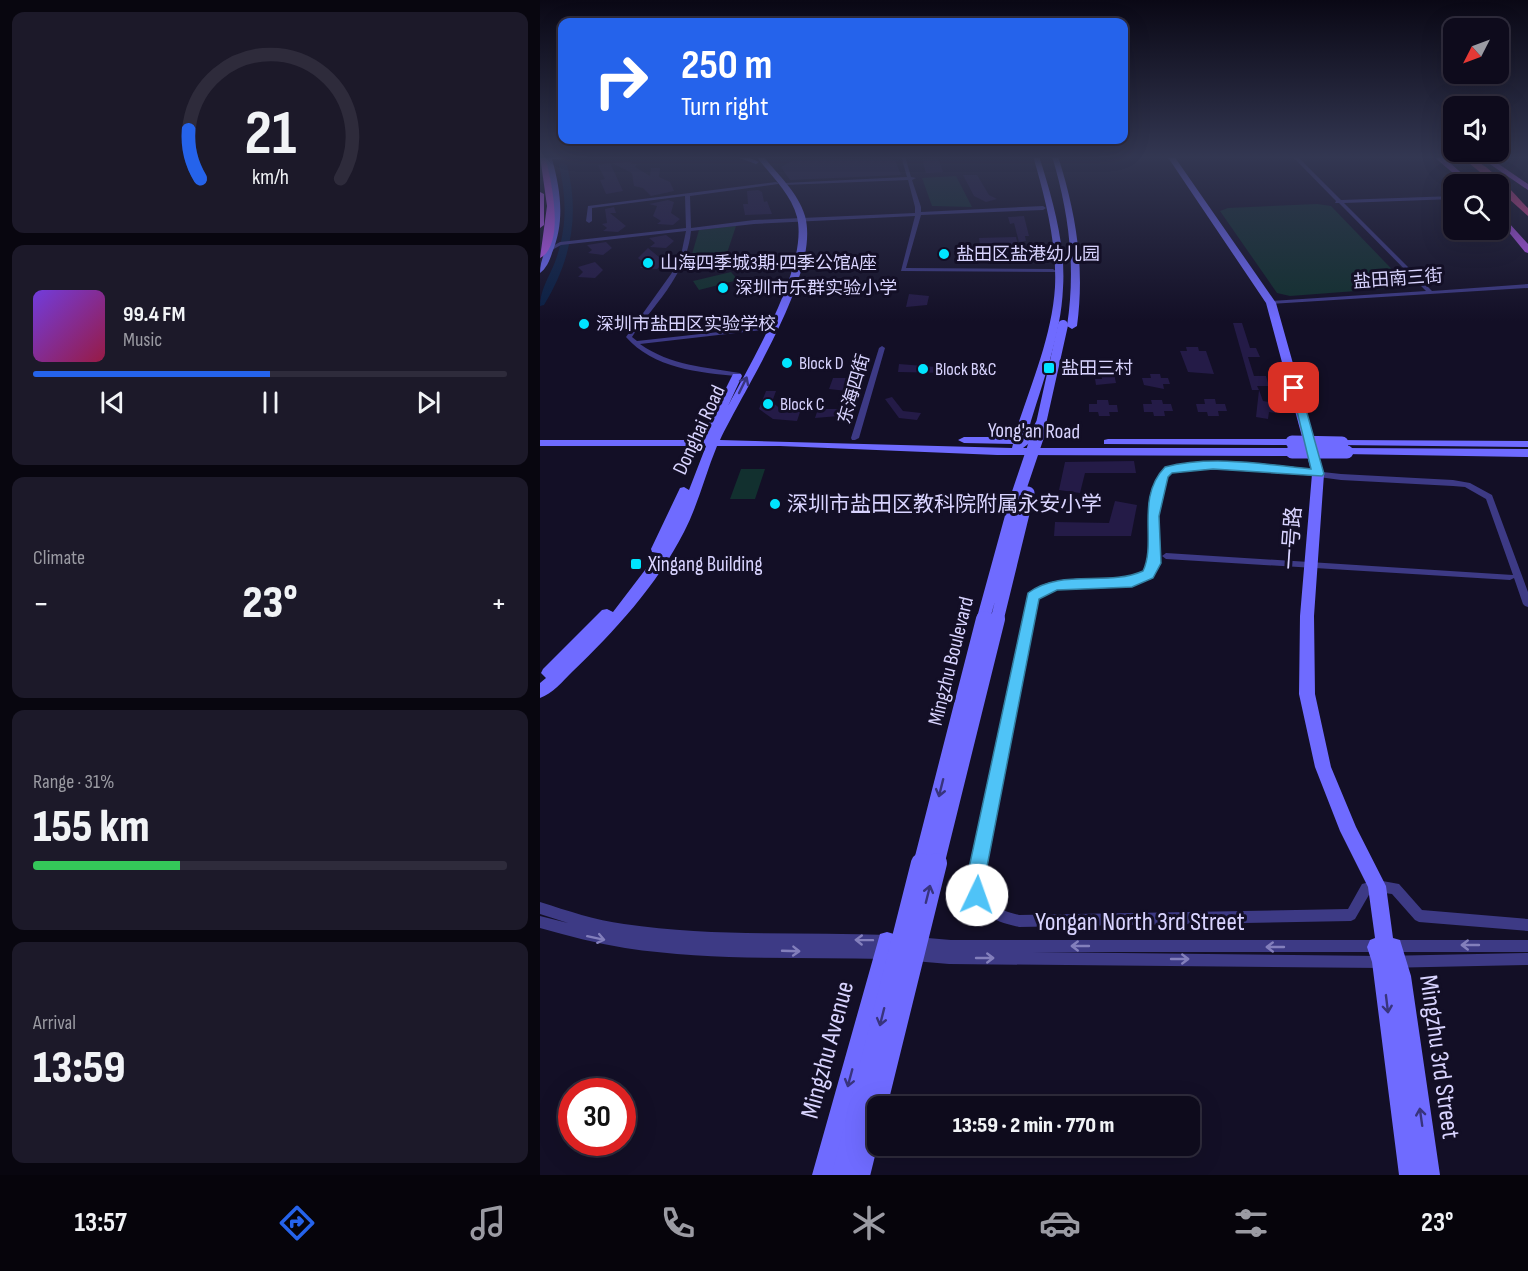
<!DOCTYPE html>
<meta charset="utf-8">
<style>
:root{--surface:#0e0b1c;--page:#1c1929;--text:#f1f3f6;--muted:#9b9ba3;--line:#2e2b3b;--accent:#2563eb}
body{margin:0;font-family:"Sofia Sans Condensed","Noto Sans SC",sans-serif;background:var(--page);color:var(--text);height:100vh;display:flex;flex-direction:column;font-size:22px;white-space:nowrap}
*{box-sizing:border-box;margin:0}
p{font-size:20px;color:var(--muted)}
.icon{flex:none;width:33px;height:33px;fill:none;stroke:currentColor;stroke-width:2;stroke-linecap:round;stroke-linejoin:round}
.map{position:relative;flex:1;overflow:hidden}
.details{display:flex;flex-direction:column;gap:12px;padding:12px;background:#08060f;width:540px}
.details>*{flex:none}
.hud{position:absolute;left:18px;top:18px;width:570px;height:126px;border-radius:12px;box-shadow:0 6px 24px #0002,0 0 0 2px var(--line);background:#2563eb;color:#fff;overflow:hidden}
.needle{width:39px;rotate:228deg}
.fabs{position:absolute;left:903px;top:18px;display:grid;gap:12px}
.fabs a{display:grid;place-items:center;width:66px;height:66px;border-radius:12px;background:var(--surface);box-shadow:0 6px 24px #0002,0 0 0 2px var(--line);font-size:30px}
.speed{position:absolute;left:18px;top:1078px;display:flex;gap:12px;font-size:30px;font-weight:700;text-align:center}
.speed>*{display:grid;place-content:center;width:78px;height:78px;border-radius:50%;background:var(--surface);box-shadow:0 6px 24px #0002,0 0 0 2px var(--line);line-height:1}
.speed .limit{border:9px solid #d22;background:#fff;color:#111}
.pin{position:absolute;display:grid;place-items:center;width:51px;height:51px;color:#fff;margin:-26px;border-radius:12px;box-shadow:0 3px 9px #0006}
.me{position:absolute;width:66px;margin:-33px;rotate:3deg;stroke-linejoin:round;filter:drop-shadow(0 0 4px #0008)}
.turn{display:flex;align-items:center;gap:21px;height:126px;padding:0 24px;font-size:27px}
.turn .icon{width:78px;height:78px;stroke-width:2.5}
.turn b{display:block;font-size:42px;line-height:51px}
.big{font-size:45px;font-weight:800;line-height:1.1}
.details .tile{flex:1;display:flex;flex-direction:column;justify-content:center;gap:9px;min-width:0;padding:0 21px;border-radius:12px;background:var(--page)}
.details .dial{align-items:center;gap:0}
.dial svg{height:156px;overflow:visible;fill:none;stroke:var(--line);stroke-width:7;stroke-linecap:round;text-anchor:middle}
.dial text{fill:var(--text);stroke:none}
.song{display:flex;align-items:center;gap:18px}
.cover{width:72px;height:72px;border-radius:9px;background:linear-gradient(135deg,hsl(260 70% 55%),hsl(340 70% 35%))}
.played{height:6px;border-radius:3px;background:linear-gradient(90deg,var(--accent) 50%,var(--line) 50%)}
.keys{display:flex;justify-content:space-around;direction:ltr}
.heat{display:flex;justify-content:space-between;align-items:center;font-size:33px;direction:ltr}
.charge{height:9px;border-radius:4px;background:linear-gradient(90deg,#34c759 31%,var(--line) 0)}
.trip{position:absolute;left:327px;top:1096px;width:333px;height:60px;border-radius:12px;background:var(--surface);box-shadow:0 6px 24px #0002,0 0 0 2px var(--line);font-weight:800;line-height:60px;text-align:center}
.menu{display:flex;height:96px;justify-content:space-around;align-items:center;background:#06040b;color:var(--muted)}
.menu .icon{width:42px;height:42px}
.menu .current{color:var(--accent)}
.menu b{font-size:27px;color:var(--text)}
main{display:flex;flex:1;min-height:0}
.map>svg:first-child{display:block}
.green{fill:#12302f}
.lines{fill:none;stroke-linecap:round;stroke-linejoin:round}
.river{fill:#0a1f44;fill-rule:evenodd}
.building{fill:#241b47}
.street{fill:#3d3a85;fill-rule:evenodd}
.secondary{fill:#6f6bff;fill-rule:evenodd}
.primary{fill:#c25bff;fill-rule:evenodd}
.highway{fill:#ff4fa3;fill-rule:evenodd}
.secondary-bridge-far3{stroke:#6f6bff;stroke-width:10}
.secondary-bridge-far2{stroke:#6f6bff;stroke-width:13}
.secondary-bridge-far1{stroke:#6f6bff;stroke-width:16}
.secondary-bridge{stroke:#6f6bff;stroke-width:20}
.oneway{stroke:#38347d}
.oneway2{stroke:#837fbc}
.route{fill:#4fc3f7;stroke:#337fa1;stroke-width:1.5}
.poi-dot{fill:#00e5ff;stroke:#130f26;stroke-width:2}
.labels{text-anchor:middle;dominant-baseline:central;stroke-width:6;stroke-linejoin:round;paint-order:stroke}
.far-poi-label{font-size:18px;fill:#d9d4ff;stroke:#130f26;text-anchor:start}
.far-street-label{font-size:18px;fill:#d9d4ff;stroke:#130f26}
.street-label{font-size:21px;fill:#d9d4ff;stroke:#130f26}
.poi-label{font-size:21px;fill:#d9d4ff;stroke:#130f26;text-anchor:start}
.near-street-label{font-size:26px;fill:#d9d4ff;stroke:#130f26}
</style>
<main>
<section class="details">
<div class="tile dial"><svg viewBox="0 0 100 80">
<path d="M14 69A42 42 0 1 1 86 69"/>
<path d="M14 69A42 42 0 0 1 8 44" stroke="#2563eb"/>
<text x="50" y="56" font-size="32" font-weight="700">21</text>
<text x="50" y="72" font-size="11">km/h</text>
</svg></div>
<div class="tile">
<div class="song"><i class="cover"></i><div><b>99.4 FM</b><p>Music</p></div></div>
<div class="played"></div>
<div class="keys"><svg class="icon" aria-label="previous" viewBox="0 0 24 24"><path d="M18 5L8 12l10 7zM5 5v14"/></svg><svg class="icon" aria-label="pause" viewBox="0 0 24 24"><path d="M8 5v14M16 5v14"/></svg><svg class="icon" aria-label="next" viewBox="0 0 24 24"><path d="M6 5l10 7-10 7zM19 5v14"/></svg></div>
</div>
<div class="tile"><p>Climate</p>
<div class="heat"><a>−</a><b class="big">23°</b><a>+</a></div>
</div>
<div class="tile"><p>Range · 31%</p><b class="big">155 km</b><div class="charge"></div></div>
<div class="tile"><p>Arrival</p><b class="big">13:59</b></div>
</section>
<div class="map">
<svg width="988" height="1175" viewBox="0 0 988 1175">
<rect width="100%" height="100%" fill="#130f26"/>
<path class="green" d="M416,176L432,207L392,206L382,178Z
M777,204L791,206L869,287L750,296L737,293L680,211L688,208Z
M196,226L184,262L148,268L159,230Z
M191,272L198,280L159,290L153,281Z
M201,469H225L215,499H190Z"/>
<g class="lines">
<path class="river" d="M23,163L27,165C40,215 31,261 4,305L0,306C0,290 9,277 15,262C27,229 27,199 19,165Z"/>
</g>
<path class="building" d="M347,158L355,160L361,175L250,180L241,167L254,160Z
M398,158L403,172L386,173L382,159Z
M92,162L91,164H97L95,167L110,176L111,168H120L119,177L130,182L134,191L111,196L103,188L94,186L92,173L72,163Z
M70,163L83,191L66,194L60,180L65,179L58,165Z
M423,175H437L449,195L457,199L446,202L434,196Z
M218,190L222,192L224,202L227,201L232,214L205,215L203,204H208L207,191Z
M128,200L134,202L131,213L140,219L133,225L117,224L121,221L113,216L117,206L109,204Z
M74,207L76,213H70L86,226L78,232L63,231L67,228L62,224L67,223L65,209Z
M484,216L489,236H485L486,241L479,242L474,223L470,224L468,217Z
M126,235L134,241L126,248L110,247L115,243L109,238Z
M476,237L478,245H440L439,238Z
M66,242L72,248L63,255L48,253L52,250L47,245Z
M108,248L125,262L117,269L100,268L105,264L98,258Z
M55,262L63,270L55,278L38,277L43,272L38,267Z
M369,294L389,296L387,305L366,307Z
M693,323H702L710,348H716L720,357H708L714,376H726L729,386H717L719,390L723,401L729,402V406L737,407L736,413L729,412L728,419L716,417L719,390H712Z
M646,347H658L659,351H666L674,374L648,372L640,351H647Z
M359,364L396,367L398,364L414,366L409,373L358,372Z
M561,374H574L576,383L556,385L555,379H562Z
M610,374H620L621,378H628L630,384H623L624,389L604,385L602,378H611Z
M293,378H306L305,381L314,387L307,391L289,389Z
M226,391H236L232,402L243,411L260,412L257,421L233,419L219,409Z
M352,397L363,411L381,413L377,420L359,418L345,399Z
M664,399H675L676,404H685L687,411H678L679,416H668L667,412H658L656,404H665Z
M557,400H568L569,405H577L578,412H569L570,416H559L558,412H549V404H557Z
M611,400H622L623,404H631L633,411H624L625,416H614L613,412H604L603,404H612Z
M278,409H301L299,416L275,418Z
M594,461L596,473H545L540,493L519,490L525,462Z
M575,501L597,505L591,536H514L515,522L569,523Z"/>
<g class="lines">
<path class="street" d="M361,156H365L371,177L376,178L372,180L381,207V212L503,206L506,208L503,210L381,215L366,268L513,269L516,271L515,272L361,271L375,216L214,224L151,231C148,262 131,286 112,310C105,319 98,327 92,337L97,341L224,327L225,328L222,330L100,344C131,366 165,367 200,373L201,374L198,376C159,373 113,368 86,337L136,267L141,255L146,231L21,245L12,250L9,248L20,242L146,228L145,196L52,208V221L49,223L46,221L48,206L236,182L238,183V184L150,196L151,228L214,220L375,213V207L368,180L244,185L242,184L244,183L367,177Z
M752,156H757L801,200L914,196V199L804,203L892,291L988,284V288L729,304V302L731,301L886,291L799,203H795L796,201Z
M342,346L345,348L319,438L315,440H312L311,438L339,348Z
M673,463L719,465L801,474L913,480L930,483L952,495L988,592V607L985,606L983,604L974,578L970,580L626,559L622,556L626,553L973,575L946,499L925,487L913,486L801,480L719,469L673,467L631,471C606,501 629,543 612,576C602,580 591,584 580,585C552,588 522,581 497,598L441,882C446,904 458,910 479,915L808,909L822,884L837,880L859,884L882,910L988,919V931L879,922L875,920L852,894L837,892L830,893L815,919L811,921L479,927C451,921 435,912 429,882L488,596C508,573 551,580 578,578C588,578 596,575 605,572C618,543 601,507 617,478C619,474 623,471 626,467Z
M0,902C28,911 55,920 84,924C172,937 262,932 350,935L354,937L356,941L354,945L348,947L351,948L352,953L351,958L346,959C259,957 171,961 85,948C56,943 28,936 0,928V916L28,923L0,914Z
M376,937L411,940H988V952H493L842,956L988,953V965L842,968L409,964L374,961L369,960L368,955L369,950L374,949L372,947L370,943L372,939Z"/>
<path class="secondary" d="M0,156H56L12,159C21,191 25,222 12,253C10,260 6,269 0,273C0,259 7,249 10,236C16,210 12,184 5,159H0Z
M194,156H205L219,162L216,164Z
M216,156H223C238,175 258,192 265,216C281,273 205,387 180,440L472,448L473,444L424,443L418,440L424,437H477V428C492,382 512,335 515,287C517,244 505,197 493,156H499C512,197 526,245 523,288C521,336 502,383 489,428V438L492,441L483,448H752L758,452L752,456L457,455L240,446H177C165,475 158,505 144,532C117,585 74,632 32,672C23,681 12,694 0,698V683L6,678L1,673L3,669L62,610L67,609L73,612L118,553L112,552L111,549L140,488L144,487L149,490L166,446H0V440H160L193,374H201L202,376L188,406C211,362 269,266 257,217C251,193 230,175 216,156Z
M512,156H518C536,213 545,267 537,326L532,329L527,326C536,267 529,213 512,156Z
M627,156H634L736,303L784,474L774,616L775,694L791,767L816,827L846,886L853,938L860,940L871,976L900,1175H859L832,962L827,947L830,940L835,938L828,887L800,831L775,767L759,694L760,616L772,474L726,303Z
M568,439H752L758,442L752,445L564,444V440Z
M802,440L988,441V447L798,445L796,443Z
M807,448L988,449V457L803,454L801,452Z
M347,932L354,934L356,941L294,1175H272L338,941L340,934Z"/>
<path class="primary" d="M0,156H5C11,178 26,245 0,258L7,206Z
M893,156H902L934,184H926Z
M938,156H947L988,184V190Z
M0,192L4,194V225L0,228Z
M958,211L988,244V253L985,252L958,219Z"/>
<path class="highway" d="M920,156C943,156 972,192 988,208V216L958,189V184H955Z"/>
<path class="secondary-bridge-far3" d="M500,428L523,325"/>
<path class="secondary-bridge-far2" d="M752,442L802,443
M752,452H807
M443,620L476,500L501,426
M457,620L488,493"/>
<path class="secondary-bridge-far1" d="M381,865L444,619
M396,865L457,619"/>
<path class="secondary-bridge" d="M302,1175L381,863
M320,1175L397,863"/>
</g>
<defs><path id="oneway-shaft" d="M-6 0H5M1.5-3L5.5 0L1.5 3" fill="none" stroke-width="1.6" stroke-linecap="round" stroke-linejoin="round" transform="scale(1.5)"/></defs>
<g class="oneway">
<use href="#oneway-shaft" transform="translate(203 385) rotate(-64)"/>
<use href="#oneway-shaft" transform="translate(401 788) rotate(104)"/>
<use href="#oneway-shaft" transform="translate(388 894) rotate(-76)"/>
<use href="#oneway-shaft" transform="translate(847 1004) rotate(83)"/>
<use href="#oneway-shaft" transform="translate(342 1017) rotate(104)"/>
<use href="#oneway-shaft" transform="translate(310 1078) rotate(105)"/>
<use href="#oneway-shaft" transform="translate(881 1117) rotate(-98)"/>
</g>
<g class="oneway2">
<use href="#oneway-shaft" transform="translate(56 938) rotate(12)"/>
<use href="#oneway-shaft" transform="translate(324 940) rotate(-179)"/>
<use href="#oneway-shaft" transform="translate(930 945) rotate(-180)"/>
<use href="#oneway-shaft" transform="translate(540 946) rotate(-180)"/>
<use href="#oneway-shaft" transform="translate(735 947) rotate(-180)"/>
<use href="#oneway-shaft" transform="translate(251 951) rotate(2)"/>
<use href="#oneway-shaft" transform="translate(445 958)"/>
<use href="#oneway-shaft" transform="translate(640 959)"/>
</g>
<linearGradient id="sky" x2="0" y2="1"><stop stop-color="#0a0815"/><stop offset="0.49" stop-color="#333752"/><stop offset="1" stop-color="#333752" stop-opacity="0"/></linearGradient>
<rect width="988" height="321" fill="url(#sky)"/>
<path class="route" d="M751,386L760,388L784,474L782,476L673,469L632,473L628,477L619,516L621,563L613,578L592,587L517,590L499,599L444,882L446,895L443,901L437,904L430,901L426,882L488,593C521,568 567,587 603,571C617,542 595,498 625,467C671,455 724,464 771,469Z"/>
<g class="poi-dot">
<circle cx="404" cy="254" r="6"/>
<circle cx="108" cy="263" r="6"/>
<circle cx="183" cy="288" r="6"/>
<circle cx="44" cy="324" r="6"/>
<circle cx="247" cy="363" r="6"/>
<rect x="503" y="362" width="12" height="12" rx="3"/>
<circle cx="383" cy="369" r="6"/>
<circle cx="228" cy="404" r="6"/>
<circle cx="235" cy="504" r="6"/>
<rect x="90" y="558" width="12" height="12" rx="3"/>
</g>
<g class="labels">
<g class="far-poi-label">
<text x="416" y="254">盐田区盐港幼儿园</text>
<text x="120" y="263">山海四季城3期·四季公馆A座</text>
<text x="195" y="288">深圳市乐群实验小学</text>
<text x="56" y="324">深圳市盐田区实验学校</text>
<text x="259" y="363">Block D</text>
<text x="521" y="368">盐田三村</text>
<text x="395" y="369">Block B&amp;C</text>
<text x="240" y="404">Block C</text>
</g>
<g class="far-street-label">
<text transform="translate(858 279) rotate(-4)">盐田南三街</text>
<text transform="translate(314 389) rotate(-74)">东海四街</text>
</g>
<g class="street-label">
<text transform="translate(159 430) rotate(-65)">Donghai Road</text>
<text transform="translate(494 431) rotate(1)">Yong'an Road</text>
<text transform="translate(752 538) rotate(-86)">一号路</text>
<text transform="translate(411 661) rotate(-76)">Mingzhu Boulevard</text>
</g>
<g class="poi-label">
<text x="247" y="504">深圳市盐田区教科院附属永安小学</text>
<text x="108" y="564">Xingang Building</text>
</g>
<g class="near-street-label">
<text x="600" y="922">Yongan North 3rd Street</text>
<text transform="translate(288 1050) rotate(-75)">Mingzhu Avenue</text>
<text transform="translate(899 1057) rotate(82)">Mingzhu 3rd Street</text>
</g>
</g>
</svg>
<div class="fabs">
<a><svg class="needle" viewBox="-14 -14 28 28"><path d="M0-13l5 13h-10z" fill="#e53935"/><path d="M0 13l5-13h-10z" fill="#9b9ba3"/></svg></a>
<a><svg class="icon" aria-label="sound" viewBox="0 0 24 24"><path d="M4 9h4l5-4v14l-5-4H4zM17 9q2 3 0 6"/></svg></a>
<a><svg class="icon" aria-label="search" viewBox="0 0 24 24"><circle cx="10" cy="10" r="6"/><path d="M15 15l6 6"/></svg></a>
</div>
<div class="speed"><div class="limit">30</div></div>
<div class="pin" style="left:754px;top:388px;background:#d93025"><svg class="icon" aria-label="arrive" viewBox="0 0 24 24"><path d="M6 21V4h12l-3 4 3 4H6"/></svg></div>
<svg class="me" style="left:437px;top:895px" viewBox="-20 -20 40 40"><circle r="19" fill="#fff"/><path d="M0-13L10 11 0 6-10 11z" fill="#4fc3f7"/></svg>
<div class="trip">13:59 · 2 min · 770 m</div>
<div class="hud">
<div class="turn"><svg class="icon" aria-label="right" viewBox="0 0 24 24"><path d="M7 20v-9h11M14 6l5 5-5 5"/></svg><div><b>250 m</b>Turn right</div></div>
</div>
</div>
</main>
<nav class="menu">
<b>13:57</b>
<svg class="icon current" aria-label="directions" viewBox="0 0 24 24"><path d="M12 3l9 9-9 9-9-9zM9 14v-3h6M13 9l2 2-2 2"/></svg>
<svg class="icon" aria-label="music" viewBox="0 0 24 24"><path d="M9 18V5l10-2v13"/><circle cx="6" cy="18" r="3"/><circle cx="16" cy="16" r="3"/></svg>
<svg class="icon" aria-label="phone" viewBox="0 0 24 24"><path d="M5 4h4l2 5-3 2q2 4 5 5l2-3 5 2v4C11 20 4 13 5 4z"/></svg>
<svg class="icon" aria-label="climate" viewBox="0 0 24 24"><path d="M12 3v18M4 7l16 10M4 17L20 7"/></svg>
<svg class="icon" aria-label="car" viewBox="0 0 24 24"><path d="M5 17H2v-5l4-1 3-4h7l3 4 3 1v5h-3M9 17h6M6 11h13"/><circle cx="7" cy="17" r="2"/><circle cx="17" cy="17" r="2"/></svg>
<svg class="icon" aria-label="filters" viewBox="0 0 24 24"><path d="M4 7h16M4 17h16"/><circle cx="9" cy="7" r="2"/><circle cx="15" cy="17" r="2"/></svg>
<b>23°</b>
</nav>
